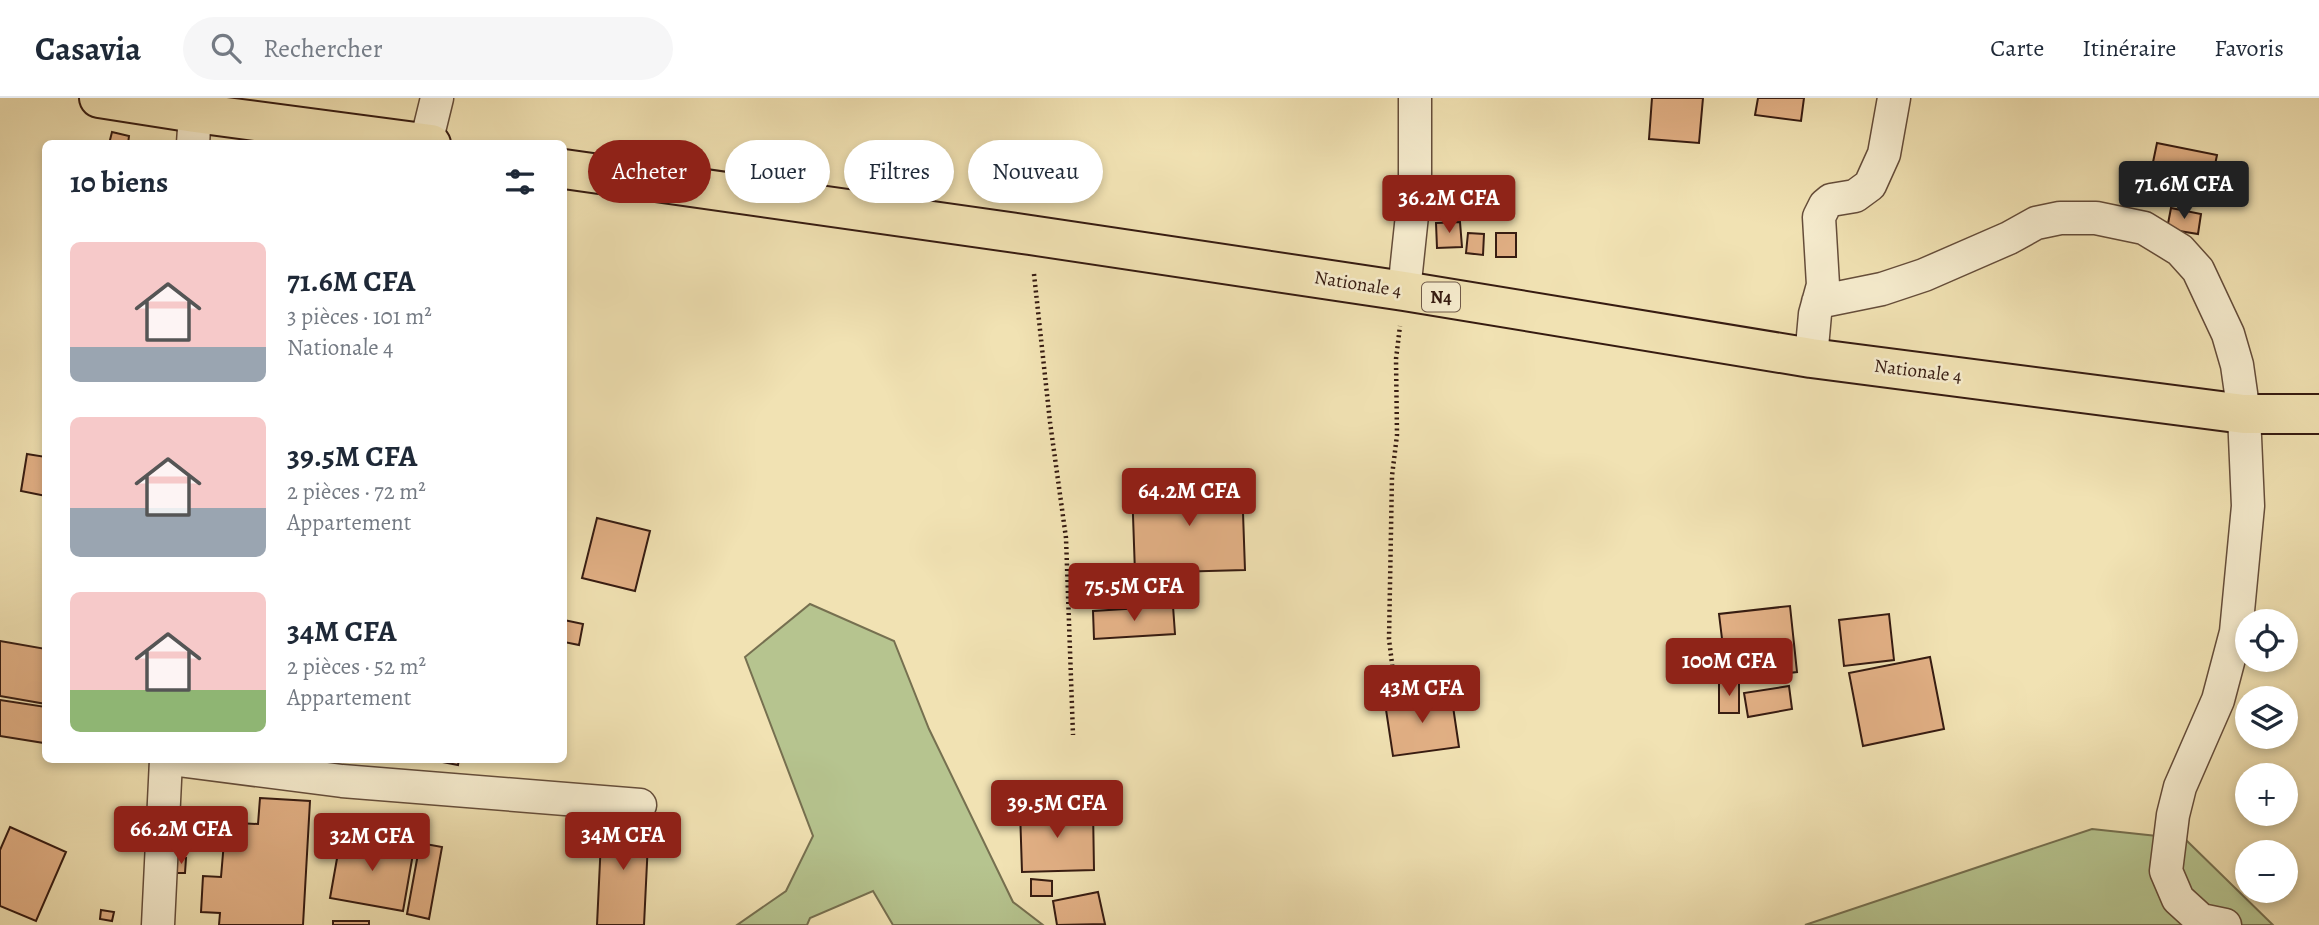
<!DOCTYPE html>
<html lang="fr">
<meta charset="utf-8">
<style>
:root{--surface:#fff;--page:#f6f6f7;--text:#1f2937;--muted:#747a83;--line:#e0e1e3;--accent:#8f2418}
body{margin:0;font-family:Alegreya,serif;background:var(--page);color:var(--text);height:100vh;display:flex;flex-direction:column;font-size:26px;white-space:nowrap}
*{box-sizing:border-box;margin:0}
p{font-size:23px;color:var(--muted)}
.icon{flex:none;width:38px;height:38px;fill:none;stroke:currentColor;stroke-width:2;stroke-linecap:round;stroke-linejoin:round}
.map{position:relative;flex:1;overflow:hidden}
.details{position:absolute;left:42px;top:42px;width:525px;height:623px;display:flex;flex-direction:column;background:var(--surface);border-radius:10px;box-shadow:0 4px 10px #0003}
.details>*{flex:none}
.banner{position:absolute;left:588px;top:42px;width:665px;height:63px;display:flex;gap:14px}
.tools{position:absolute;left:2235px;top:511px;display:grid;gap:14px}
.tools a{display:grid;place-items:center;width:63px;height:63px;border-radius:50%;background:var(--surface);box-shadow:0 4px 10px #0003;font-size:35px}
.price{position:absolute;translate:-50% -60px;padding:0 16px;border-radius:7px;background:var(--accent);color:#fff;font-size:23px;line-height:46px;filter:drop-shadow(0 2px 4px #0008)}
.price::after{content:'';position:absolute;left:50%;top:42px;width:21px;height:16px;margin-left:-10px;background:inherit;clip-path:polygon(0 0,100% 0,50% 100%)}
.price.on{background:#222;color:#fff}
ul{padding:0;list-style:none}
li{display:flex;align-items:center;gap:21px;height:175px;padding:0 28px}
li span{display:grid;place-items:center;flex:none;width:196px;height:140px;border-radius:10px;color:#555}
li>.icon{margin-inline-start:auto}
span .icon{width:84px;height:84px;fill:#fffc;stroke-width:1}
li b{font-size:30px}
h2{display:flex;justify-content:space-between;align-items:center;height:84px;padding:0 28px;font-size:30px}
.chip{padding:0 24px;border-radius:32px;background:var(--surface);box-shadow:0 4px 10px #0003;font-size:24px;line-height:63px}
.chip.on{background:var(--accent);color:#fff}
header{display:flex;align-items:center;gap:42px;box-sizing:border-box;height:98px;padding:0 35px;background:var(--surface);border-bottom:2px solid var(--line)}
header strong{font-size:33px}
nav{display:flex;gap:38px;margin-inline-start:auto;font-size:24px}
.search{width:490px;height:63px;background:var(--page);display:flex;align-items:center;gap:18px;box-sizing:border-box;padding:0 24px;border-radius:38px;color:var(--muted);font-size:26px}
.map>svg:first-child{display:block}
</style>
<header>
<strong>Casavia</strong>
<div class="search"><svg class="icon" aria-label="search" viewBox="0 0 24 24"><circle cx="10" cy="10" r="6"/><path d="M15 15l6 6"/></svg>Rechercher</div>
<nav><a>Carte</a><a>Itinéraire</a><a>Favoris</a></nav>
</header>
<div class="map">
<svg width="2319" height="827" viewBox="0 0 2319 827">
<rect width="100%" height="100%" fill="#f1e2b3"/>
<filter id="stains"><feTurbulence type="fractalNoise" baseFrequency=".00286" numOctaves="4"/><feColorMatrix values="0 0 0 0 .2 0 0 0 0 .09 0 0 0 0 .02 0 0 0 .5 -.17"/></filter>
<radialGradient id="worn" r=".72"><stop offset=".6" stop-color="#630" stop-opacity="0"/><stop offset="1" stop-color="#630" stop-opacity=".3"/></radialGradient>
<path fill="#b6c48f" stroke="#767050" stroke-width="2" d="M810,506L894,543L929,631L1013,804L1043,827H893L873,793L810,820L807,827H737L786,793L813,738L745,559Z
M2092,731L2185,741L2273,827H1805Z"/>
<path fill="#e2b085" stroke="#361b11" stroke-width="2" d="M1652,0H1703L1699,45L1649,41Z
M1758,0H1804L1801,23L1755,17Z
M112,34L129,38L128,46H109Z
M2157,45L2217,57L2207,106L2147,93Z
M2171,110L2201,116L2198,136L2167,131Z
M1460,124L1462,149L1437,150L1436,125Z
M1468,135L1484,136L1483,157L1466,155Z
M1496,135H1516V159H1496Z
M27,356L46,359V398L21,393Z
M1242,386L1245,472L1135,475L1132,389Z
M597,420L650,433L635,493L582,480Z
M1173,508L1175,536L1094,541L1093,513Z
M1790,508L1797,574L1727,582L1719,516Z
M1889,516L1894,562L1844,568L1839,522Z
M564,522L583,526L579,547L564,544Z
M0,543L46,551V606L0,598Z
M1930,559L1944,631L1863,648L1849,575Z
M1739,584V615H1719V585Z
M1789,588L1792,611L1748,619L1744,595Z
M1451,595L1459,649L1393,658L1385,605Z
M0,602L46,609L44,645L0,638Z
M432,662H459L458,667Z
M260,700L310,703L303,827H219L220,815L201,814L203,778L221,779L225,732H238V725L258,726Z
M1093,711L1094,772L1022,774L1020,712Z
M602,721L649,723L644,827H597Z
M10,729L66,754L36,823L0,808V752Z
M341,738L414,750L403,813L330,800Z
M420,745L442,749L429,821L407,816Z
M177,760H186L185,775H176Z
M1031,781L1052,783V798H1031Z
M1098,794L1105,826L1057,827L1053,803Z
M101,812L114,814L112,823L100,821Z
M333,823H369V827H333Z"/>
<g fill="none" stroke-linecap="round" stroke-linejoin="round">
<g stroke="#654d3a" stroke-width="35">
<path id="street" d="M426,45L437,0
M193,46L195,15
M1404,193L1415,89V0
M1818,204L1882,191L1924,177L2009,140L2036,125L2060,120H2096L2144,130L2180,152L2198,172L2228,236L2237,267L2244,316L2248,408L2236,534L2218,602L2180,689L2173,717L2166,773L2178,801L2201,822L2225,827
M1811,260L1815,216L1823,187L1819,119L1825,107L1831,102L1855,98L1870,87L1884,56L1894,0
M178,662L342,683L640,707
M158,827L166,662"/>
</g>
<g stroke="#361b11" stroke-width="42">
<path id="highway" d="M99,0L195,15L431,46
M564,71L1030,137L1404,193L1811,260L2244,316H2319"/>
</g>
<path stroke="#361b11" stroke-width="4.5" stroke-dasharray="2 3.5" stroke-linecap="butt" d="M1034,176L1050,324L1066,440L1073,637
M1393,574L1389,541L1392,378L1397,337L1396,261L1400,228"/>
<use href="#street" stroke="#f6ecce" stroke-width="32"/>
<use href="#highway" stroke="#f1e2b3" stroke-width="38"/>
</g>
<g text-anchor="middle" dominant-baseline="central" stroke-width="5" stroke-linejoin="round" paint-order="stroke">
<rect fill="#f6ecce" stroke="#705a4a" stroke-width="2" x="1422" y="184.5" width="38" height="29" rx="5"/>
<g font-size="18" font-weight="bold" fill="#361b11">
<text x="1441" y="199">N4</text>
</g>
<g font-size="19" fill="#361b11" stroke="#f6ecce">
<text transform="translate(1358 186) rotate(9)">Nationale 4</text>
<text transform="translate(1918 273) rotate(7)">Nationale 4</text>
</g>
</g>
<rect width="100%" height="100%" filter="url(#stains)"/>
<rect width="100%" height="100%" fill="url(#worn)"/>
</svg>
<div class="tools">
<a><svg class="icon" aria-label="locate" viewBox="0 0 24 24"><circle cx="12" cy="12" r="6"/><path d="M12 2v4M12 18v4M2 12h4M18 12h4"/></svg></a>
<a><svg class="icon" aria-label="layers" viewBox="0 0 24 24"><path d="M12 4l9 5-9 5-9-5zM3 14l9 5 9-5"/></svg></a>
<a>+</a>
<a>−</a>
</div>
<b class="price on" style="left:2184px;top:123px">71.6M CFA</b>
<b class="price" style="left:1449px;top:137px">36.2M CFA</b>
<b class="price" style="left:1189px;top:430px">64.2M CFA</b>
<b class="price" style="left:1134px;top:525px">75.5M CFA</b>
<b class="price" style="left:1729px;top:600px">100M CFA</b>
<b class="price" style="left:1422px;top:627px">43M CFA</b>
<b class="price" style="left:1057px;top:742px">39.5M CFA</b>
<b class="price" style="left:181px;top:768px">66.2M CFA</b>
<b class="price" style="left:623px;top:774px">34M CFA</b>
<b class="price" style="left:372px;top:775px">32M CFA</b>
<div class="banner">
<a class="chip on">Acheter</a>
<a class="chip">Louer</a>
<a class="chip">Filtres</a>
<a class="chip">Nouveau</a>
</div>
<section class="details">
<h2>10 biens<svg class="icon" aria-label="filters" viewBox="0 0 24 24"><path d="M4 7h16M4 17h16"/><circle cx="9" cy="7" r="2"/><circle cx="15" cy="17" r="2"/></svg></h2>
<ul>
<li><span style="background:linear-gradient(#f6c9c9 75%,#9aa5b1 0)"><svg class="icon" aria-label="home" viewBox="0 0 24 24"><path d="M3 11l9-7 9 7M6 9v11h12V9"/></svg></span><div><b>71.6M CFA</b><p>3 pièces · 101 m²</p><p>Nationale 4</p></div></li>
<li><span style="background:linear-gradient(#f6c9c9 65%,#9aa5b1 0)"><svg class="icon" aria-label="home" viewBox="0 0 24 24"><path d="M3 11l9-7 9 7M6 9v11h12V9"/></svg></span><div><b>39.5M CFA</b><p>2 pièces · 72 m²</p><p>Appartement</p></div></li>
<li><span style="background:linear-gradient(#f6c9c9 70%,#8fb573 0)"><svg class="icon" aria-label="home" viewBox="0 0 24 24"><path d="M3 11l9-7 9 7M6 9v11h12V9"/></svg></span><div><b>34M CFA</b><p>2 pièces · 52 m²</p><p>Appartement</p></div></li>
</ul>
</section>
</div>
